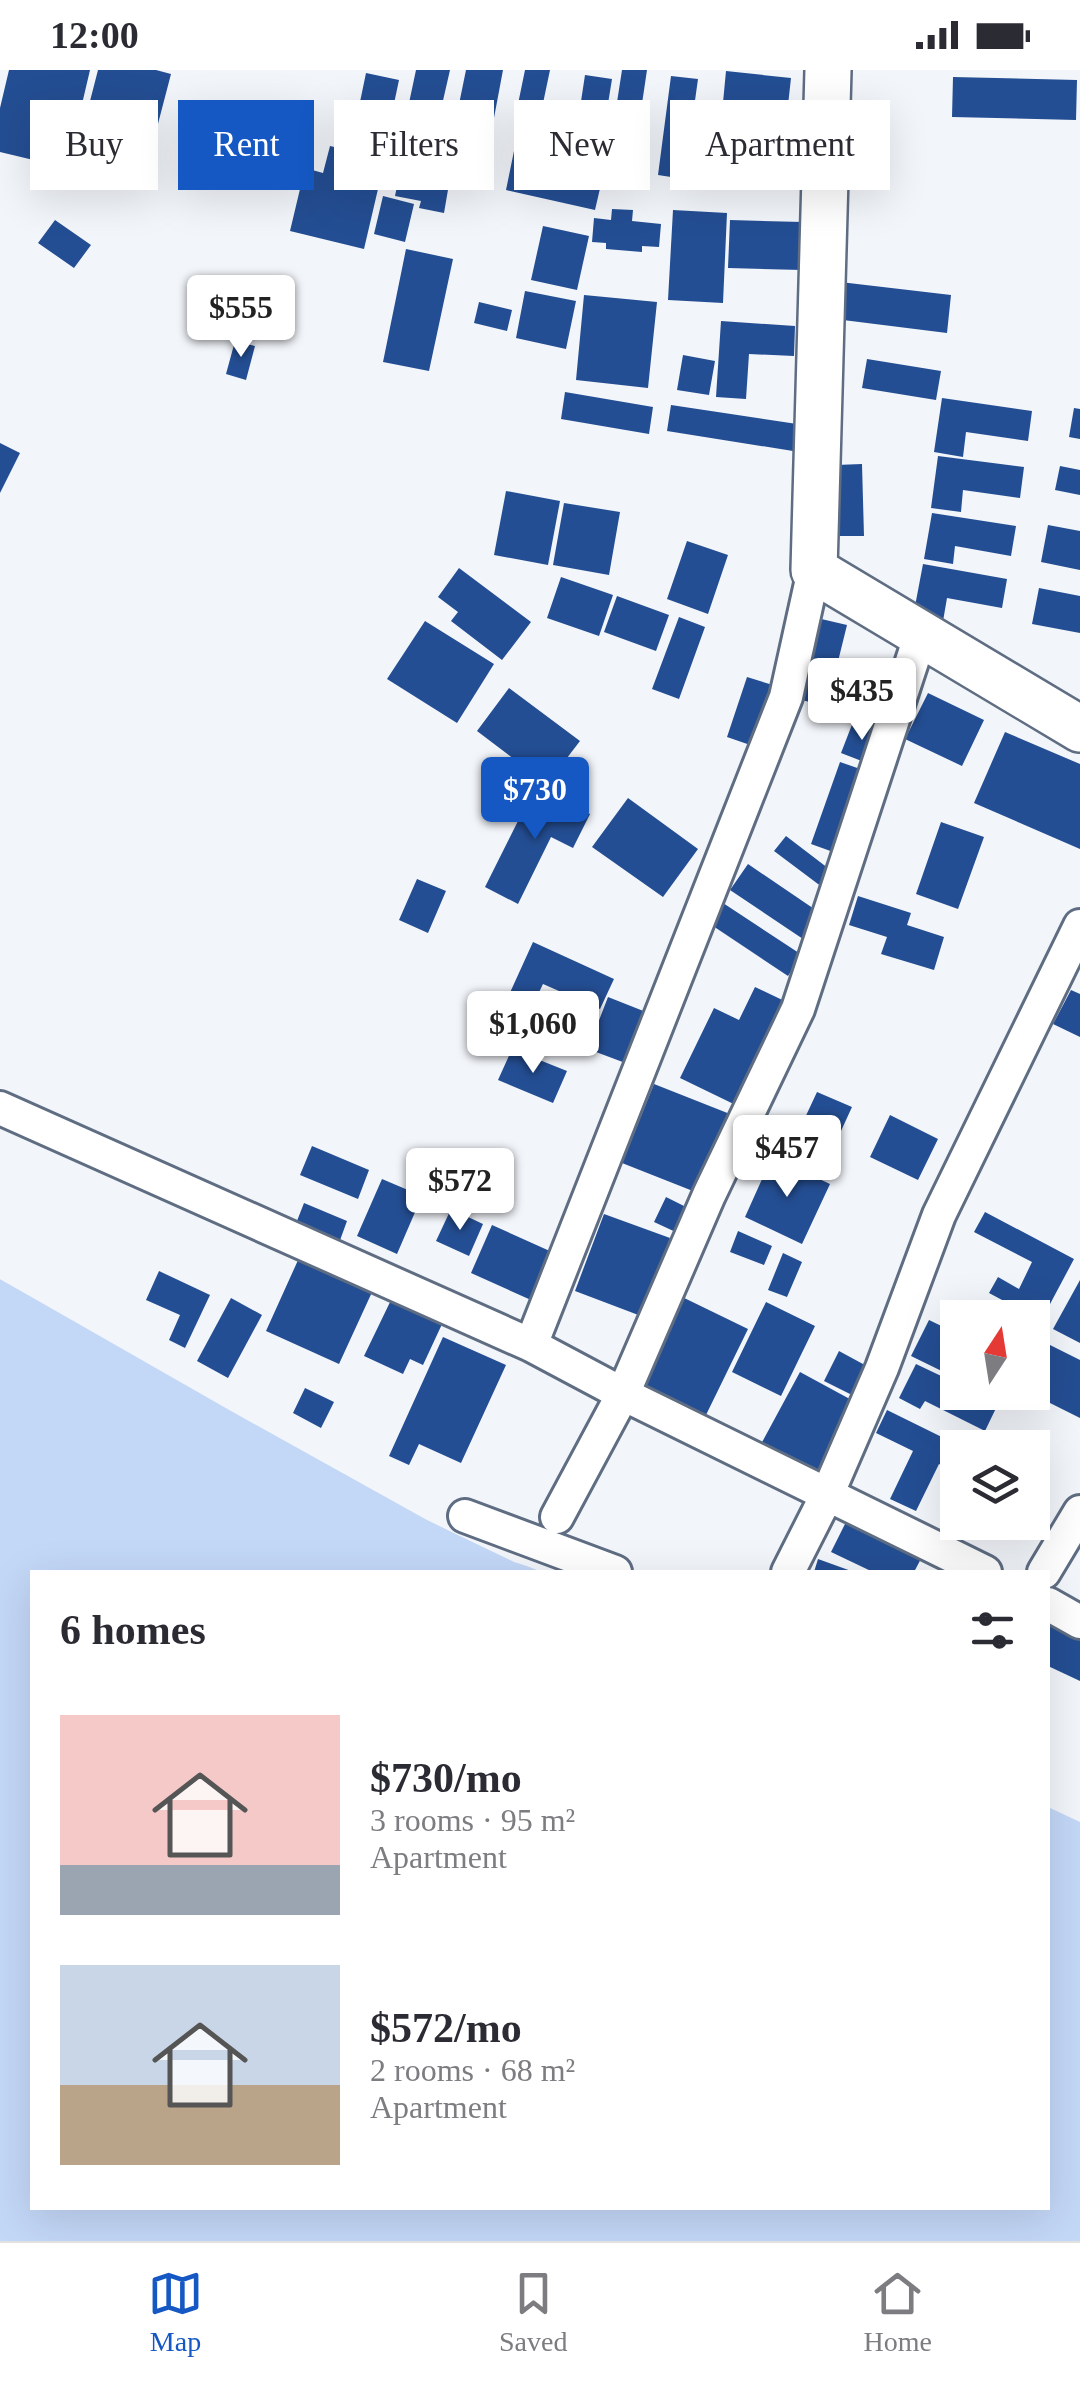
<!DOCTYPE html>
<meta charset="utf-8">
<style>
:root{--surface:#fff;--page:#f2f2f3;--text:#2b2b33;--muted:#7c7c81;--line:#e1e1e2;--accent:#1558c3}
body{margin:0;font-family:Georgia,serif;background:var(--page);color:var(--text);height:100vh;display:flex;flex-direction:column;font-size:38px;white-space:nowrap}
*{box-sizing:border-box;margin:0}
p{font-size:32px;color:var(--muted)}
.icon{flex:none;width:55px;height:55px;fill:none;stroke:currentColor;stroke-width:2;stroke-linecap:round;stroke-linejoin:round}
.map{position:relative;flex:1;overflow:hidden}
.details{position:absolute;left:30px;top:1500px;width:1020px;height:640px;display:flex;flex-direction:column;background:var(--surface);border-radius:0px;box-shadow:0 10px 40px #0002}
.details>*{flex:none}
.banner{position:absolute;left:30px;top:30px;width:1020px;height:90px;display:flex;gap:20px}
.needle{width:65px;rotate:12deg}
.fabs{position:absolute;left:940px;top:1230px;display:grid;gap:20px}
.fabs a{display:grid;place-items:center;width:110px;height:110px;border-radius:0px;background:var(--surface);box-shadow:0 10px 40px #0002;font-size:50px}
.price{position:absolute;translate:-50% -85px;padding:0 22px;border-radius:10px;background:#fff;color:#222;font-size:32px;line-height:65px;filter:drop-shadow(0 2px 5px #0008)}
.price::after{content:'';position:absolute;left:50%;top:60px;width:30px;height:22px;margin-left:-15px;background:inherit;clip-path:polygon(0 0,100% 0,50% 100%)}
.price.current{background:var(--accent);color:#fff}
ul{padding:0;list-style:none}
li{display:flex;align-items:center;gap:30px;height:250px;padding:0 30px}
li span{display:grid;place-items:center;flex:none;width:280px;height:200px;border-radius:0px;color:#555}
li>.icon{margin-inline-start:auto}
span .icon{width:120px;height:120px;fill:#fffc;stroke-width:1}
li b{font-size:42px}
h2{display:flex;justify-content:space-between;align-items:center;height:120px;padding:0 30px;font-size:42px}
.pill{padding:0 35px;border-radius:0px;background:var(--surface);box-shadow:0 10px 40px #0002;font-size:35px;line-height:90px}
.pill.current{background:var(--accent);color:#fff}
.status{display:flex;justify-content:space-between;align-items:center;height:70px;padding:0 50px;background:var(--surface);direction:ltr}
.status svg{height:28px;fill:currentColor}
.tabs{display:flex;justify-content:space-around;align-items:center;height:140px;border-top:2px solid var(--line);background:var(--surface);font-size:28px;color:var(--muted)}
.tabs a{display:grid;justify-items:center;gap:5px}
.tabs .current{color:var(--accent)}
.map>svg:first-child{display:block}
</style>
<div class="status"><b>12:00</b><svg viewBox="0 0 49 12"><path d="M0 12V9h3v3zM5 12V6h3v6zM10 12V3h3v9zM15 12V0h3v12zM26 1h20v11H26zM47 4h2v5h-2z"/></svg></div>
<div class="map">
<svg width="1080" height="2171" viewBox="0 0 1080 2171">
<rect width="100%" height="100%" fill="#f2f5fa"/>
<path fill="#c3d7f7" d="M0,1209C104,1267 207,1327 311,1385C387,1427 461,1471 542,1502H32V2138H1048V1737L1080,1752V2171H0Z"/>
<path fill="#f2f5fa" d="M0,1204L429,1445L516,1487L544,1498L547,1502L514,1492L427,1450L231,1341L0,1209Z"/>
<path fill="#244e93" d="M9,0H90L67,98L0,82V38Z
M98,0H156L171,4L142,115L73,97Z
M416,0H450L425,109L449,114L444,143L419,138L421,131L395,126L414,34L409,33Z
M466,0H503L487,85L439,76L445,41L457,44Z
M525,0H550L542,38L518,34Z
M622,0H647L632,101L607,97Z
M726,1L791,8L784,71L720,64Z
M366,3L399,10L388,62L355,56Z
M585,5L612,9L601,77L537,67L540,45L578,51Z
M671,6L698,9L684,109L658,105Z
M953,7L1077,10L1076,50L952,47Z
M330,76L385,89L364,179L290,161L305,98L323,103Z
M515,76L605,97L595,140L506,120Z
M383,126L414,134L405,172L374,164Z
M612,139L633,140L632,151L661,154L659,177L642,176V182L606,179V173L592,172L594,148L611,150Z
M673,140L727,143L723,233L668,230Z
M55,150L91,175L74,198L38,173Z
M730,150L803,152L802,200L728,198Z
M543,156L589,166L577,220L531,210Z
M406,179L453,189L429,301L383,292Z
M840,212L951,225L947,263L835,249Z
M525,221L576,231L566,279L516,268Z
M584,225L657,232L648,318L576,310Z
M479,232L512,240L507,261L474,253Z
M721,251L795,256L794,286L749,284L746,329L716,327Z
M235,271L255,276L246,310L226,304Z
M683,285L715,291L709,325L677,320Z
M867,289L941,301L936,330L862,318Z
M565,322L653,337L649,364L561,349Z
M942,328L1032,341L1028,371L966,362L963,387L934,382Z
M671,335L797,354L793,381L667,361Z
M1074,338L1080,339V369L1069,367Z
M0,373L20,383L0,423Z
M938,386L1024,397L1020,428L963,420L961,442L931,438Z
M862,394L864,466H838L836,395Z
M1060,396L1080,400V425L1055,420Z
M506,421L560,431L548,495L494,485Z
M564,433L620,442L609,505L553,495Z
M932,443L1016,456L1011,486L955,476L953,494L924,489Z
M1048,455L1080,461V500L1041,492Z
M687,471L728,485L708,544L667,529Z
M923,494L1007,509L1002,538L947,528L942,557L912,552Z
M459,498L531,552L502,590L451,551L458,542L438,527Z
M561,507L613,525L599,566L547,548Z
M1039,518L1080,526V563L1032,554Z
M617,526L669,545L656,581L604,562Z
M679,547L705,557L679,629L652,619Z
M817,548L847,555L827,636L797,629Z
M425,551L494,594L457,653L387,609Z
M747,607L776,616L756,677L727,667Z
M509,618L580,671L547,714L477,661Z
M928,623L984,650L962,696L905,669Z
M853,652L883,663L872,695L841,683Z
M1005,662L1080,694V779L974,733Z
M840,692L866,701L836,783L811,774Z
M535,717L590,744L573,778L551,767L518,834L485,817Z
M628,728L698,779L663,827L592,777Z
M941,752L984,767L958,839L916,824Z
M786,766L837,805L826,820L774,781Z
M748,794L823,845L806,871L730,820Z
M417,809L446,821L428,863L399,850Z
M858,826L911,843L907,855L944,867L934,900L881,884L887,867L849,855Z
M723,833L802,885L788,906L710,854Z
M533,872L614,909L600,939L543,914L521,960L498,949Z
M755,917L797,937L746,1040L680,1008L714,938L739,950Z
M1071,920L1080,924V967L1053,954Z
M608,927L656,946L636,997L588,979Z
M512,979L567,1001L553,1033L498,1010Z
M654,1014L735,1046L703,1125L622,1093Z
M817,1022L852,1037L824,1098L789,1082Z
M890,1045L938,1069L918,1110L870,1087Z
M757,1049L777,1056L766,1086L746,1079Z
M312,1076L369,1100L358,1129L300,1105Z
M772,1087L830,1114L802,1174L745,1147Z
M382,1109L422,1126L397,1184L357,1166Z
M666,1127L692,1140L680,1164L654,1152Z
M304,1133L347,1151L339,1173L295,1156Z
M451,1139L483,1154L469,1186L436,1171Z
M985,1142L1074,1189L1041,1251L989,1223L998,1207L1019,1219L1032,1192L974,1162Z
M604,1144L670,1168L641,1246L575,1221Z
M492,1155L552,1182L531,1230L471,1203Z
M738,1161L772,1176L764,1195L730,1182Z
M783,1183L802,1192L787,1227L768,1220Z
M299,1188L373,1220L339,1294L266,1261Z
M159,1201L210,1225L185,1278L169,1270L180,1245L146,1230Z
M1080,1210V1273L1053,1259Z
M676,1224L748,1259L705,1347L633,1312Z
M231,1228L262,1245L228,1308L197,1291Z
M392,1228L443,1252L423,1295L410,1289L403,1304L364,1286Z
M766,1232L815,1256L781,1326L732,1302Z
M929,1250L958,1264V1281L955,1286L958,1288V1309L911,1286Z
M1032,1266L1080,1290V1348L1032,1324Z
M443,1267L506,1295L461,1393L419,1374L409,1395L389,1386Z
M839,1281L874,1300L858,1328L824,1311Z
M916,1294L958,1314V1322H975L998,1334L985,1361L925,1331L920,1339L899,1328Z
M800,1302L859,1334L819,1406L761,1374Z
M305,1318L334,1332L321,1358L293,1343Z
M887,1340L958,1375V1404L939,1394L916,1441L890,1429L913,1381L876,1363Z
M848,1448L923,1485L914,1502H873L831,1482Z
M818,1489L854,1502H814Z
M1048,1551L1080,1566V1611L1048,1596Z"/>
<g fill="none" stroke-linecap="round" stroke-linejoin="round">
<g stroke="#5f6d83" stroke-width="38">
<path id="street" d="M0,1038L531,1275L623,1324L985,1502
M531,1275L786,627L814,500
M465,1446L615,1502
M557,1447L623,1324L709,1125L798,939L921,564
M788,1502L827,1425L882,1298L939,1145L1080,856
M1044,1502L1080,1442
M1048,1534L1080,1552"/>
</g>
<g stroke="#5f6d83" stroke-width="50">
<path id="secondary" d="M828,0L814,500L1080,659"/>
</g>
<use href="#street" stroke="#fff" stroke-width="32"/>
<use href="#secondary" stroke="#fff" stroke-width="45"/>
</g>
</svg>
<div class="fabs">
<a><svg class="needle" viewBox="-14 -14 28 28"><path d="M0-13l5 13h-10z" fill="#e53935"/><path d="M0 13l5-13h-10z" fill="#7c7c81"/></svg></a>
<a><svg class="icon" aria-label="layers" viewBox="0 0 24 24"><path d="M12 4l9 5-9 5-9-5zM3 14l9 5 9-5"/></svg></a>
</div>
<b class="price" style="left:241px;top:290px">$555</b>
<b class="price" style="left:862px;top:673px">$435</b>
<b class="price current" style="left:535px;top:772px">$730</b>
<b class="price" style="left:533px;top:1006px">$1,060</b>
<b class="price" style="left:787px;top:1130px">$457</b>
<b class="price" style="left:460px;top:1163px">$572</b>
<div class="banner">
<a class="pill">Buy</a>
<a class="pill current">Rent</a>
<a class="pill">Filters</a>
<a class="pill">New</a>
<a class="pill">Apartment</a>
</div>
<section class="details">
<h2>6 homes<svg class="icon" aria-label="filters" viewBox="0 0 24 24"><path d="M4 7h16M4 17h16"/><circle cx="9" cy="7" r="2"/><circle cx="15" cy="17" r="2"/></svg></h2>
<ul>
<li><span style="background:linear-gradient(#f6c9c9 75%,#9aa5b1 0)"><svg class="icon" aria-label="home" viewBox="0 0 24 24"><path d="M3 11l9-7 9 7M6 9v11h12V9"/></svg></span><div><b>$730/mo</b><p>3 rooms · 95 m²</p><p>Apartment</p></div></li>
<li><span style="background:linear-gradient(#c9d6e8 60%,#b9a48a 0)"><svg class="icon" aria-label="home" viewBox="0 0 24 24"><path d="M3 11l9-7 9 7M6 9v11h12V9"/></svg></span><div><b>$572/mo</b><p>2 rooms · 68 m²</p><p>Apartment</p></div></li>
</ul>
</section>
</div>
<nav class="tabs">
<a class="current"><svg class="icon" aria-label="map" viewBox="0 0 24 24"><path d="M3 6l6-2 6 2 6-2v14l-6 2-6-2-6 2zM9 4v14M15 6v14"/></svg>Map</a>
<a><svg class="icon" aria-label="saved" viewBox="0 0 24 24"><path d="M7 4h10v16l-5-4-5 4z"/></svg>Saved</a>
<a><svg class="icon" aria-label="home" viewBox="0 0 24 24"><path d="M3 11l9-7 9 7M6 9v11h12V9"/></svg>Home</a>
</nav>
